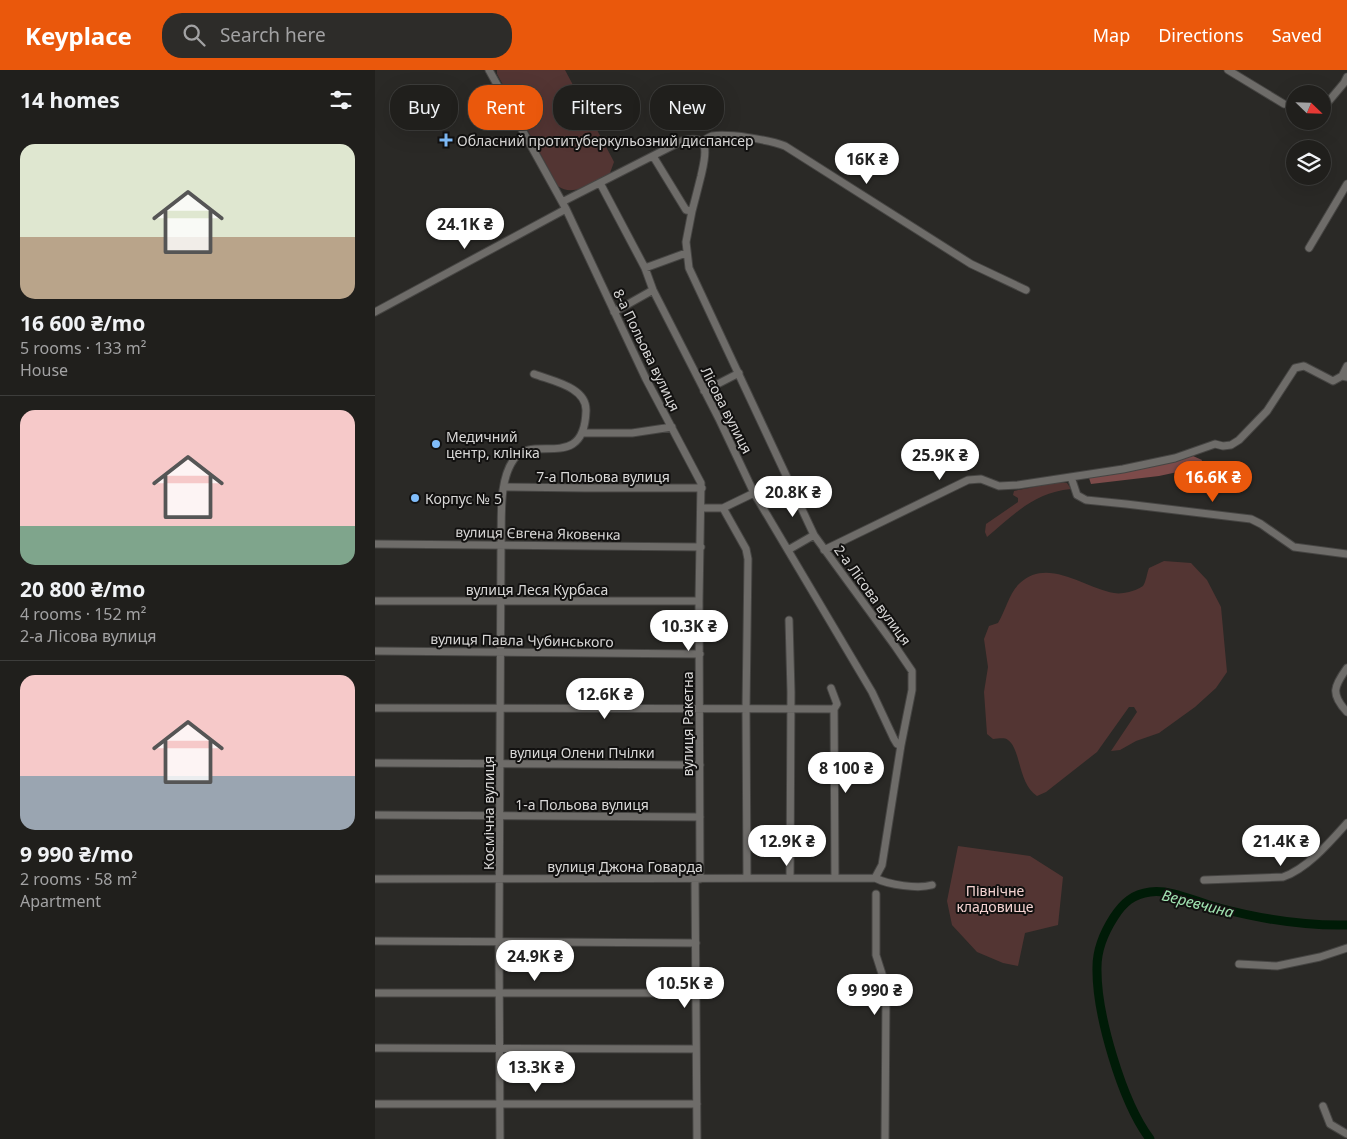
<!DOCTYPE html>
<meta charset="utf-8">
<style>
:root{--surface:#201f1c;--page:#2d2c29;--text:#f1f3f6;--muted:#a2a2a3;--line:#3d3d3b;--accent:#ea580c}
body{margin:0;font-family:"Noto Sans",sans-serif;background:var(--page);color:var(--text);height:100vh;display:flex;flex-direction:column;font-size:19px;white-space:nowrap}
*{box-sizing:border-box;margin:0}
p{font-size:16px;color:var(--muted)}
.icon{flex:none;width:28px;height:28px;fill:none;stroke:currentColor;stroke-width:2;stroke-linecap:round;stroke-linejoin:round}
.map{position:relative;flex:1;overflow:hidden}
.panel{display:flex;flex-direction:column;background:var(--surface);width:375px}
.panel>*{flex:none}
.banner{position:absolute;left:15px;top:15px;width:475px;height:45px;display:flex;gap:10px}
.needle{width:32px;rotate:113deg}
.buttons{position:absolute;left:911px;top:15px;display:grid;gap:10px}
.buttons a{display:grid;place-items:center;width:45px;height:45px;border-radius:50%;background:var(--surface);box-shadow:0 5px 20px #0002,0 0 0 1px var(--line);font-size:25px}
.price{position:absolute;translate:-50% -42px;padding:0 11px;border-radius:18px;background:#fff;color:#222;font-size:16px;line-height:32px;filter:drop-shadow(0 1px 2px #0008)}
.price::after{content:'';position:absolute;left:50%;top:30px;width:15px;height:11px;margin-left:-8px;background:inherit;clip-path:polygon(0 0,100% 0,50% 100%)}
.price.current{background:var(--accent);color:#fff}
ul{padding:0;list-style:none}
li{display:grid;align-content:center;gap:10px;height:265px;padding:0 20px}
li+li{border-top:1px solid var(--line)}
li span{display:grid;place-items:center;height:155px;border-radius:15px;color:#555}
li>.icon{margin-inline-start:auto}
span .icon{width:90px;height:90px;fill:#fffc;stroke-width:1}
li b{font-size:21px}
h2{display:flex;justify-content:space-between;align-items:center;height:60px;padding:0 20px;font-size:21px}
.tag{padding:0 18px;border-radius:20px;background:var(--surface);box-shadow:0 5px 20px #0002,0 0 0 1px var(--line);font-size:18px;line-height:45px}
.tag.current{background:var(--accent);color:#fff}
header{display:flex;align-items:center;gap:30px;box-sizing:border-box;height:70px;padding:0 25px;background:var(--accent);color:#fff}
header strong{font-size:24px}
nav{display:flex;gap:28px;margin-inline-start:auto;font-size:18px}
.search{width:350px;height:45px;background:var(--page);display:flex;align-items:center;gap:12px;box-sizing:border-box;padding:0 18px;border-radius:20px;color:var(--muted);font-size:19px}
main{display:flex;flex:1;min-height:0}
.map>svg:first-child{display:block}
</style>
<header>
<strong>Keyplace</strong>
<div class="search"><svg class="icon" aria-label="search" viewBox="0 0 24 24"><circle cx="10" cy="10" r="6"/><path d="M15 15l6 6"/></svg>Search here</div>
<nav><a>Map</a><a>Directions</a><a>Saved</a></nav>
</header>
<main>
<section class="panel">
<h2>14 homes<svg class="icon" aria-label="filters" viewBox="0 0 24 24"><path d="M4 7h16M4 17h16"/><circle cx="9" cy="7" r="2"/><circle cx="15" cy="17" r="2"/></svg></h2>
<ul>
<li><span style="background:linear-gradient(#dfe7d0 60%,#b9a48a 0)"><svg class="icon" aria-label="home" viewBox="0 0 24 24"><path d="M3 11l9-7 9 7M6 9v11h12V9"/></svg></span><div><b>16 600 ₴/mo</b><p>5 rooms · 133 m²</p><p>House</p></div></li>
<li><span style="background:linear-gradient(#f6c9c9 75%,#7fa58c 0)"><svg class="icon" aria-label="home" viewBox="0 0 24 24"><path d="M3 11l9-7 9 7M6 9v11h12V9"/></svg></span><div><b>20 800 ₴/mo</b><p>4 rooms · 152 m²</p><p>2-а Лісова вулиця</p></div></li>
<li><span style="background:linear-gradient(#f6c9c9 65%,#9aa5b1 0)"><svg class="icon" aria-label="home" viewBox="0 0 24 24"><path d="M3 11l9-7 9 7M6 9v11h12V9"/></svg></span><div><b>9 990 ₴/mo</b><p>2 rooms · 58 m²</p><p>Apartment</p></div></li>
</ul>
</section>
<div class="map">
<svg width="972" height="1069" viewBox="0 0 972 1069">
<rect width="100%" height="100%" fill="#2a2926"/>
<path fill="#533533" d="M122,0H190L237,88L239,92L235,103C220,111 199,128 183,116L122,4Z
M684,412L692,413L696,419C658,423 640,444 612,467L610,462L611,454L643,432V428L638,425L639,421Z
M789,491L816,493L832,510L846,537L852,602L841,618L820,637L784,663L761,671L745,680L736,681L762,642L759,637H754L722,682L671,722L662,726C643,714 646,679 633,670C629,667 623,669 618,669L612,664L609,622L613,597L609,569L614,556L623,553C631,540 634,523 645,513C673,487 709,518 739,523C744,524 749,523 754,522C758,521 764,519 768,516C771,512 772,503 774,498Z
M583,776L655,786L688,807L683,855L650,863L643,896L628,893L602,882L577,855L572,831Z"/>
<path fill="#7d4b4a" d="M818,386L827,390L826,394L821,398L784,406L716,414L714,408Z"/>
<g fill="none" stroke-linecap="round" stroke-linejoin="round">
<path stroke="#001b07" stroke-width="9" d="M775,1069C747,1032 721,943 722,897C722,880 730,861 739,847C748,833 758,824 775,822C797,819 823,833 844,838C886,849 929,856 972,855"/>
<g stroke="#464543" stroke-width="9">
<path id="minor" d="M114,0L191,139L271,309L326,413L324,531L325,809
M853,0L909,34
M948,38L969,13L972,7
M327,72C330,70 333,67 337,66C353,63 395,70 410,76L596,194L651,220
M278,86L311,140L317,141L311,172L314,198L439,465L520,576L537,601V620L526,675L507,795L500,808
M225,113L270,198L278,220L345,351L379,423L497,622L519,669L522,674L526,675
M187,132L307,71C338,62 330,88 326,106C323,118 320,130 317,141
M934,178L972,114
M270,198L311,183
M0,242L191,139
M239,242L278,220
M967,306L972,296
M329,321L364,303
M208,363H257L297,357
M696,407L702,425L711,430L751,434L876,449L886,454L919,477L972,484
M129,417L210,418H327
M327,438H348L379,423
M348,438L371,479L373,489L371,639L372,807
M0,474L326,477
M413,480L439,465
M449,480L593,410L606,409L624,416L643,415L748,399L800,388L840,374L848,376L856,375L864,370L892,341L920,298L929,296L958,311L967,306L972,307
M0,531H324
M414,550L416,622L415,808
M0,581L325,584
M972,598C959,616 955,624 972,642
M456,618L462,634L459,639L460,808
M0,638L459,639
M0,693L325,695
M0,745L325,747
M0,809L500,808C514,815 543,819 557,815
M320,809L322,1069
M829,810L908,807C932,799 955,772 972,753
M501,824V885L508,907L511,926L510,1069
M0,871L321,873
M864,894L902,896L945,887L972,878
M0,923H321
M0,978L321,979
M0,1034H322
M948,1036L955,1054L972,1064
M125,1069L124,873L126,475C127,449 123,411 139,389C157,363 209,403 211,341C212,317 177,311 159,304"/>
</g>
<use href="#minor" stroke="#6e6c69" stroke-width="7"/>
</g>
<g fill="#80bdfa" stroke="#121110" stroke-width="2">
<path d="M68.5 62.5h5v5h5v5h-5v5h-5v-5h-5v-5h5z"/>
<circle cx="61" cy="374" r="5"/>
<circle cx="40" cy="428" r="5"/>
</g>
<g text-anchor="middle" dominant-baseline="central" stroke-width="4" stroke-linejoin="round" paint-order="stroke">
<g font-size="14" fill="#d9d8d7" stroke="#121110" text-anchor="start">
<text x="82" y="70">Обласний протитуберкульозний диспансер</text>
<text x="71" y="366">Медичний<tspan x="71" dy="16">центр, клініка</tspan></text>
<text x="50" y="428">Корпус № 5</text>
</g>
<g font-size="14" fill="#d9d8d7" stroke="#121110">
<text transform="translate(272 280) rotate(64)">8-а Польова вулиця</text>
<text transform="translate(352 340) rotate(63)">Лісова вулиця</text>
<text x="228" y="406">7-а Польова вулиця</text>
<text transform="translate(163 463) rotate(1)">вулиця Євгена Яковенка</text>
<text x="162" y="519">вулиця Леся Курбаса</text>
<text transform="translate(498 525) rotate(54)">2-а Лісова вулиця</text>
<text transform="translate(147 570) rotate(1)">вулиця Павла Чубинського</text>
<text transform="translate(312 654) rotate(-90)">вулиця Ракетна</text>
<text x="207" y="682">вулиця Олени Пчілки</text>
<text x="207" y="734">1-а Польова вулиця</text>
<text transform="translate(113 743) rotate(-90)">Космічна вулиця</text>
<text x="250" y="796">вулиця Джона Говарда</text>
</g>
<g font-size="14" fill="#f5d3d1" stroke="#121110">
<text x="620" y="820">Північне<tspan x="620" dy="16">кладовище</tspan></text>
</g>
<g font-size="15" font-style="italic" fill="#a0e4b1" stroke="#121110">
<text transform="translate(823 833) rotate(14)">Веревчина</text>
</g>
</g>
</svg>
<div class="buttons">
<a><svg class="needle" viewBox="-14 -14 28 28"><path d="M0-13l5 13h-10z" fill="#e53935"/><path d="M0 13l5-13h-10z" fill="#a2a2a3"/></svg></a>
<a><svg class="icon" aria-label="layers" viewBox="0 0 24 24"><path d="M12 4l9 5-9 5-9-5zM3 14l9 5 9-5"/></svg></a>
</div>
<b class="price" style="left:492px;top:115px">16K ₴</b>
<b class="price" style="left:90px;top:180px">24.1K ₴</b>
<b class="price" style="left:565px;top:411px">25.9K ₴</b>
<b class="price current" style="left:838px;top:433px">16.6K ₴</b>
<b class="price" style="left:418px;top:448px">20.8K ₴</b>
<b class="price" style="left:314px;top:582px">10.3K ₴</b>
<b class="price" style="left:230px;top:650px">12.6K ₴</b>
<b class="price" style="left:471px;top:724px">8 100 ₴</b>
<b class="price" style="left:412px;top:797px">12.9K ₴</b>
<b class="price" style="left:906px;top:797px">21.4K ₴</b>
<b class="price" style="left:160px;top:912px">24.9K ₴</b>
<b class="price" style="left:310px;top:939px">10.5K ₴</b>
<b class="price" style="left:500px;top:946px">9 990 ₴</b>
<b class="price" style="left:161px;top:1023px">13.3K ₴</b>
<div class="banner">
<a class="tag">Buy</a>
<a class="tag current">Rent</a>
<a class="tag">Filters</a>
<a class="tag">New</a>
</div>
</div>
</main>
